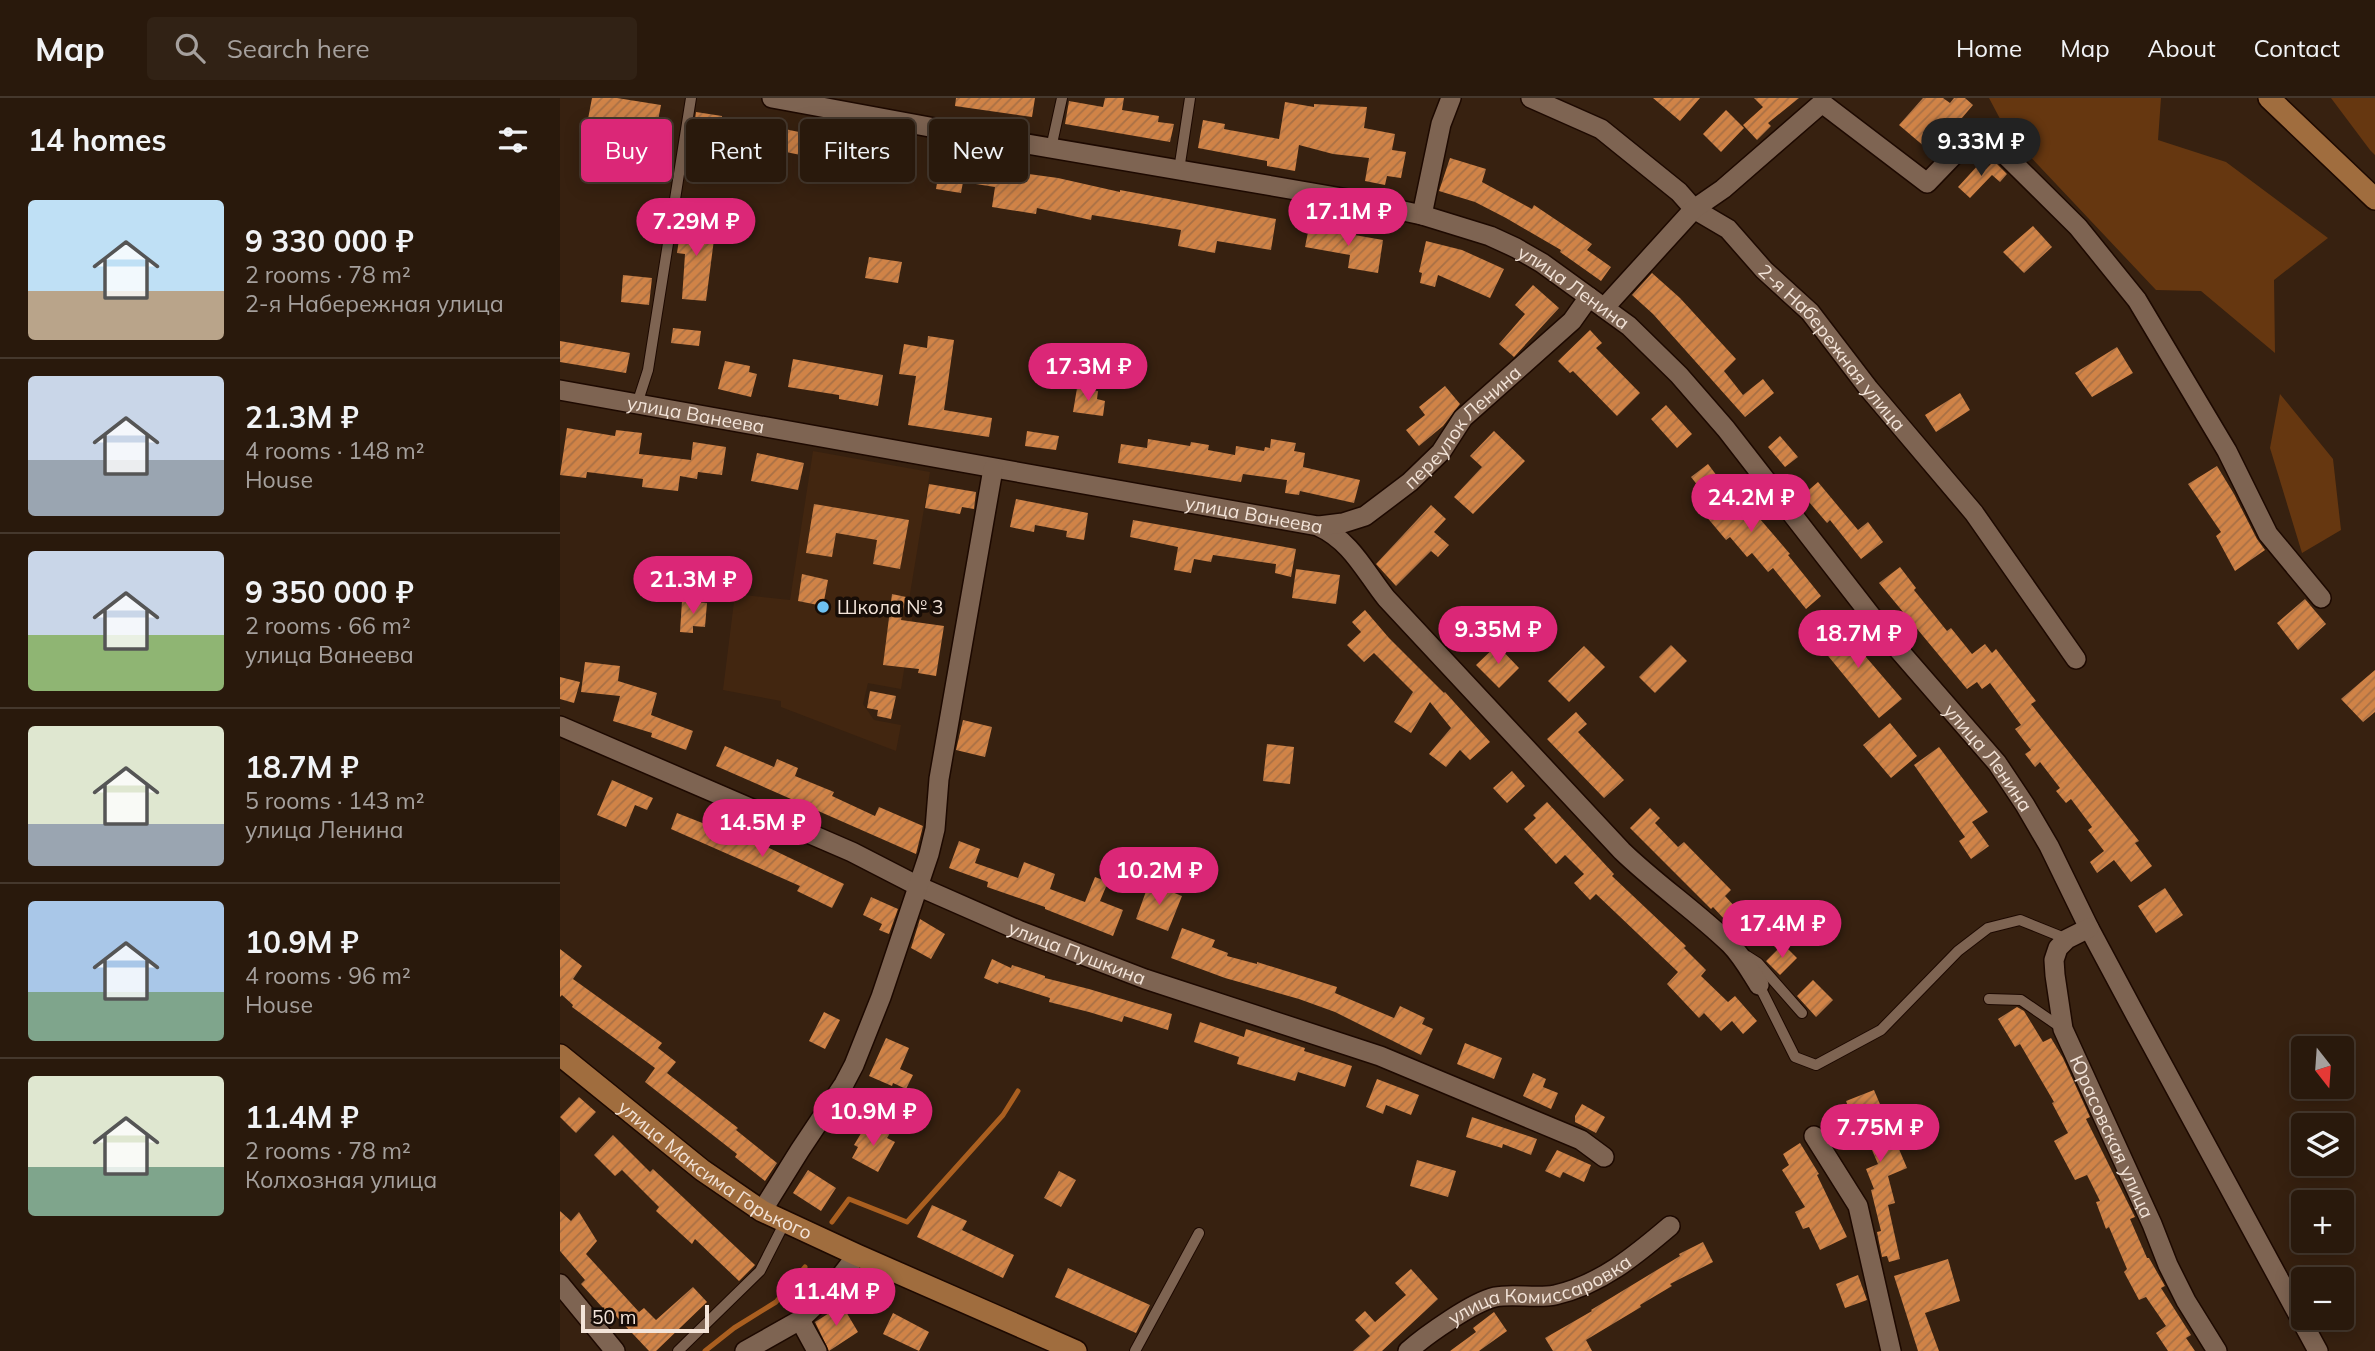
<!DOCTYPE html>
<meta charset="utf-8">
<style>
:root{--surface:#29190c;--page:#312215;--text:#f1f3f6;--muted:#a5a09d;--line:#45382d;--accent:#db2777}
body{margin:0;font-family:Mulish,sans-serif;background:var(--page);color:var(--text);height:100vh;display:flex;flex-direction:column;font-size:26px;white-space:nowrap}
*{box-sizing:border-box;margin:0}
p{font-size:23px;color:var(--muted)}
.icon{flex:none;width:38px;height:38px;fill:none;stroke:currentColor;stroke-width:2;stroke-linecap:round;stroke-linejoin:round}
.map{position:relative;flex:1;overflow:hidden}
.drawer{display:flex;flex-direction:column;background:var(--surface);width:560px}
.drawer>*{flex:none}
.banner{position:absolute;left:21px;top:21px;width:665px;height:63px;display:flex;gap:14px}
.needle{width:46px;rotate:163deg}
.buttons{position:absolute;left:1731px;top:938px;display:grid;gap:14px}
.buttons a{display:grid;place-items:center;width:63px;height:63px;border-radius:7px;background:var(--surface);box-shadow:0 4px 18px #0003,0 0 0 2px var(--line);font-size:35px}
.scale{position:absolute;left:21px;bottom:18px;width:128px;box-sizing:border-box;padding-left:7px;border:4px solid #f3e4d9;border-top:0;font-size:19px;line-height:24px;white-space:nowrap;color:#f3e4d9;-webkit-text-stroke:5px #170d07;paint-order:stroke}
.price{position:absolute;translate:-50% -60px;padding:0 16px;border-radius:24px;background:var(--accent);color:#fff;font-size:23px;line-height:46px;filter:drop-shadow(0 2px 4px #0008)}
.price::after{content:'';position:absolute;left:50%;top:42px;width:21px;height:16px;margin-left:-10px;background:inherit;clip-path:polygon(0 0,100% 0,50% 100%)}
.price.on{background:#222;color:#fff}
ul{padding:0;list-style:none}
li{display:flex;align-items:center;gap:21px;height:175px;padding:0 28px}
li+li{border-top:2px solid var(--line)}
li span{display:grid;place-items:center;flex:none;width:196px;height:140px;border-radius:7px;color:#555}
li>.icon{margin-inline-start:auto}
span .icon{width:84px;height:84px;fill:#fffc;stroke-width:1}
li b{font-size:30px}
h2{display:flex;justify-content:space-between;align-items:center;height:84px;padding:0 28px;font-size:30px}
.chip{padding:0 24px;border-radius:7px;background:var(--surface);box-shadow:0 4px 18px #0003,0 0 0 2px var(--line);font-size:24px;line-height:63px}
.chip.on{background:var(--accent);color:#fff}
header{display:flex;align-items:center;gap:42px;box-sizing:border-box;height:98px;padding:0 35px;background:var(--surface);border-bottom:2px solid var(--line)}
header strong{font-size:33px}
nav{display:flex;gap:38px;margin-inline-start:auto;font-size:24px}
.search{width:490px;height:63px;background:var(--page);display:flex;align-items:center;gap:18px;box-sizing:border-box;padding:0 24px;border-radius:7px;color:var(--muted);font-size:26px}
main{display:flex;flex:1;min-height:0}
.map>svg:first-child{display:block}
</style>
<header>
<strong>Map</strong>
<div class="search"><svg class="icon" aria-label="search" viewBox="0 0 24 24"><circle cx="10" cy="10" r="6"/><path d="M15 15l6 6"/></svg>Search here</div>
<nav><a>Home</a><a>Map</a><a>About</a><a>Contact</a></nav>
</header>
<main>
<section class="drawer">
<h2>14 homes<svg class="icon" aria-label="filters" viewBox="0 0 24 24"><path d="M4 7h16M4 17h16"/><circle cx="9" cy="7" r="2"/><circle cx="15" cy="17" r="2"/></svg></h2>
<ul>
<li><span style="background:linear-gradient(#bfe0f5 65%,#b9a48a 0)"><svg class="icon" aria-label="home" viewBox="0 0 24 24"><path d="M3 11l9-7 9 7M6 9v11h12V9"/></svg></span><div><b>9 330 000 ₽</b><p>2 rooms · 78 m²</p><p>2-я Набережная улица</p></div></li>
<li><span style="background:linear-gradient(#c9d6e8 60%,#9aa5b1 0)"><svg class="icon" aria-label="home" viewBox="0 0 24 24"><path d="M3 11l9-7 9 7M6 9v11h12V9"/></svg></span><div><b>21.3M ₽</b><p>4 rooms · 148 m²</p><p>House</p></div></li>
<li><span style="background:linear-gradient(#c9d6e8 60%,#8fb573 0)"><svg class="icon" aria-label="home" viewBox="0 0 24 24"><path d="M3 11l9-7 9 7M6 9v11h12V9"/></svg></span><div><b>9 350 000 ₽</b><p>2 rooms · 66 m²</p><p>улица Ванеева</p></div></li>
<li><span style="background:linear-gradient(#dfe7d0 70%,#9aa5b1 0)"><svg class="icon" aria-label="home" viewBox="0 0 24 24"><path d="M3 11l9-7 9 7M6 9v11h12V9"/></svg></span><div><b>18.7M ₽</b><p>5 rooms · 143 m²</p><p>улица Ленина</p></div></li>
<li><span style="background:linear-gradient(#a9c7e8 65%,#7fa58c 0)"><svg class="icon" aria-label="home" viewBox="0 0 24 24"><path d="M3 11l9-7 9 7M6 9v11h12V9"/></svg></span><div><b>10.9M ₽</b><p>4 rooms · 96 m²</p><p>House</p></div></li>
<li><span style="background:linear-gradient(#dfe7d0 65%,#7fa58c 0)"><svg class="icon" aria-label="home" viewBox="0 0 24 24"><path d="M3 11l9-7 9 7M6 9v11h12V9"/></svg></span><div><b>11.4M ₽</b><p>2 rooms · 78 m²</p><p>Колхозная улица</p></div></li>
</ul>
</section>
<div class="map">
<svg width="1815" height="1253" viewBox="0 0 1815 1253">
<defs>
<pattern id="building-hatch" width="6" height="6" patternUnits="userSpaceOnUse" patternTransform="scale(1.75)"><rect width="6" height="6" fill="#d08347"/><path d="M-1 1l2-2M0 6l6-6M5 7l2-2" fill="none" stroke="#a87045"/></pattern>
</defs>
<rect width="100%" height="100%" fill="#372110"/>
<path fill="#422610" d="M253,353L370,374L350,496L353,516L341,591L308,585L303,606L314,622L341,627L336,653L221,609V603L163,592L175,496L230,502Z"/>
<path fill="#663710" d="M1429,0H1601L1598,42L1666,64L1768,140L1714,182L1715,255L1641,193L1596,192L1447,34Z
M1771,0H1815V57L1810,52Z
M1720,296L1773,361L1781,432L1742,455L1710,350Z"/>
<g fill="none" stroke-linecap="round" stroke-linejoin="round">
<path stroke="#aa5f20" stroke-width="5" d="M272,1124L289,1101L347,1124L443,1017L458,993
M145,1253L174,1230L216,1204L245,1169"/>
</g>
<path fill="url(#building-hatch)" d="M32,0H57L101,7L95,38L57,30V32L41,30L42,23L28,21Z
M396,0H475L472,19L395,8Z
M545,0H564L562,12L599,18L598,24L614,26L610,44L505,26L509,3L543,9Z
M1093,0H1140L1120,23Z
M1194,0H1239L1208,25L1211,28L1197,42L1183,27L1203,9Z
M1363,0H1383L1390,5L1394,0H1405L1413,7L1372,55L1339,27Z
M725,4L754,9V6L807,9L804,30L835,36L832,52L846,54L841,80L827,78L825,87L805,83L809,60L773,56L739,47L735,73L707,68V63L638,50L643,22L665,26L664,31L719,41Z
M1166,12L1184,30L1161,54L1143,36Z
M136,14L162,18L159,40L133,36Z
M206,27L314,50L315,48L345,54L339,83L300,75L298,86L285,84L287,72L269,68L270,63L221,53L219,59L199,54Z
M890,60L926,71L922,84L972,111L974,107L1032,146L1027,152L1051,169L1041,183L1000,154L1001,152L946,120L915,104L879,93Z
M390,62L426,70L498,80L560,94V92L716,121L711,152L657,143L655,155L618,148L621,132L532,117L531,122L477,110L476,116L432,109L435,89L403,84L401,95L376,91L379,73L387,75Z
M1434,63L1447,76L1440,84L1432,77L1410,100L1398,89L1420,65L1426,71Z
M122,121L156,126L146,203L122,201L125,156L117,155Z
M1473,128L1492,149L1464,175L1443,154Z
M749,129L823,142L818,175L788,170L790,157L745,149Z
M866,143L902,152L944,171L930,200L878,177L875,189L860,185L862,175L859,174Z
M309,159L342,164L338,185L305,180Z
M1092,175L1120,200L1176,261L1164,273L1183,297L1203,281L1214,295L1185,319L1093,216L1072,197Z
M63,177L92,180L89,207L61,204Z
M973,187L999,210L954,259L939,246L965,216L955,207Z
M113,230L141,233L139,248L111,245Z
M1030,232L1042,245L1036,250L1080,295L1057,318L1013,273L1010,275L998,263Z
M368,238L394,242L384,312L432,320L429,339L348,327L356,278L339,276L344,246L367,250Z
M0,243L70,255L66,275L0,264Z
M1557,249L1573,275L1532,299L1515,275Z
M233,261L323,277L318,308L279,301V297L228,289Z
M165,263L190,268L189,274L197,276L191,299L158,291Z
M885,288L900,306L883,328L859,348L846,332L865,317L859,309Z
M517,290L538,293L537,301L545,303L543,318L513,314Z
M1400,295L1410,312L1376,334L1365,317Z
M1106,307L1132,336L1117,350L1091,321Z
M7,330L55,338L56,332L82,335L79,356L131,362L133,344L166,349L162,377L138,374L137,381L120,378L118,393L82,389L83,381L27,374L26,380L0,377Z
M467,333L499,338L496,352L465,348Z
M934,333L965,363L913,416L894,399L922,369L910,358Z
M1220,338L1238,359L1225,369L1208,349Z
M588,341L630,348L631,344L649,347L648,352L675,357L676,348L704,353L705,349L710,350L711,341L736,345L734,353L745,355L743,369L800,382L794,405L740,393L739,397L725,395L727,382L683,376L681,384L558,365L561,346L587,350Z
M197,355L244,365L238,392L191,383Z
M1148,366L1166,390L1169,387L1198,422L1200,421L1230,456L1228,457L1261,498L1246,511L1213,470L1208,474L1192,455L1187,459L1170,439L1166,442L1140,411L1150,403L1131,379Z
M1657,368L1674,396L1697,441L1705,452L1675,473L1656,438L1661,434L1628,386Z
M1258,384L1298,432L1308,424L1323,444L1301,461L1270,422L1267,425L1243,397Z
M369,386L416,394L414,411L402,409L400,416L365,410Z
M456,401L528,415L524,442L506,439L507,433L475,427L474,434L450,429Z
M254,406L349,422L340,471L313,466L317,442L276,435L272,459L246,455Z
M871,407L886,421L874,434L889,447L878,459L871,453L836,488L816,466Z
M573,422L736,451L731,479L715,475L716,466L653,457L651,464L634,461L631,475L614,472L618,449L570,439Z
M1340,469L1356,490L1354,492L1387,533L1391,530L1412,556L1425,546L1432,555L1436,551L1476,603L1471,606L1579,743L1575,745L1592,768L1571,784L1554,762L1537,775L1530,764L1544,753L1528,732L1532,729L1511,701L1506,705L1496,693L1500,690L1480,664L1475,669L1465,656L1471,652L1455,631L1461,627L1430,585L1422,591L1417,584L1407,591L1319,485Z
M736,471L780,477L776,506L732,500Z
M242,476L268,482L263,508L238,503Z
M332,496L346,499L341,522L384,528L376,578L358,575L359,571L323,567Z
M1745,501L1766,526L1738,552L1717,525Z
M122,503L147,505L145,529L133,528V535L120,534Z
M805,512L829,540L884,595L885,594L930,644L910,662L900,652L886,669L869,656L891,630L870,604L851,635L834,624L853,594L814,555L804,564L787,547L801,534L792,524Z
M1276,524L1342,601L1319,620L1255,542Z
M937,547L959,570L939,590L916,567Z
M1111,547L1127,563L1095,595L1079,579Z
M1024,548L1045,569L1009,604L988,583Z
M25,564L60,568L58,583L97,595L91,617L133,633L126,652L91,639L92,635L53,623L60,598L21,594Z
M1815,572V614L1803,624L1781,601Z
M0,579L20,584L14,605L0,601Z
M310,593L336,598L331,621L317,618L318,612L307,610Z
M1016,614L1027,626L1018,634L1064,682L1044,700L987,641Z
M403,622L432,629L425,659L396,652Z
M1330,625L1357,658L1331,680L1303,647Z
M707,646L734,649L730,686L703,683Z
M165,648L214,669L217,661L238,670L235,678L274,694L272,698L315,718L319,709L363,728L356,756L156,668Z
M1379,649L1428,714L1412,724L1429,748L1411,761L1399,743L1405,739L1354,667Z
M952,673L965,688L947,705L933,690Z
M52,682L93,700L87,712L75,707L66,729L37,717Z
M987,704L1054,776L1052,778L1126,848L1124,850L1146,872L1141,878L1168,904L1175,898L1197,923L1183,936L1172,923L1161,933L1144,915L1139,920L1107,886L1118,874L1036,796L1030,802L1014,785L1024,776L1005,757L996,766L964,731L976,720L973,717Z
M1090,710L1100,720L1095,725L1118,749L1124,744L1171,792L1165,798L1189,824L1177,835L1153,809L1151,811L1070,730Z
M117,715L145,726L146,723L201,746L284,786L272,810L237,793L240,788L111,731Z
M399,743L420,751L415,765L458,780L464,764L495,776L490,791L525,804L535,779L548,784L540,803L563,812L553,838L485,811V809L427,789L428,784L389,770Z
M589,785L622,798L608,833L576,821Z
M1605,790L1623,817L1596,835L1578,808Z
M311,799L338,811L329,836L319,832L322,826L303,817Z
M1210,812L1231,833L1215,849L1193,828Z
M360,821L385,836L371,861L351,850Z
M622,830L655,842L652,849L668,855L667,858L697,866V864L777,889L775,895L834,920L840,908L865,920L862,926L873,931L861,957L775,914L739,901L665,880L611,860Z
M1223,846L1237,860L1220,877L1206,863Z
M0,851L22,868L13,881L102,945L98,950L116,964L107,975L178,1030L176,1032L217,1065L205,1083L175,1059L177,1056L85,984L95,970L12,909L13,907L2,897L0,899Z
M432,861L451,870L452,867L485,878V880L529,891L612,916L608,932L564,918L562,924L529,914L489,904L490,900L439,884L438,886L424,880Z
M1253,882L1273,902L1256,919L1237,898Z
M1457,909L1464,913L1483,944L1491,940L1503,960L1530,1019L1526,1021L1575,1119L1570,1121L1587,1160H1589L1605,1188L1601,1190L1631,1237L1626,1240L1635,1253H1608L1596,1235L1606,1228L1586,1199L1579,1202L1564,1174L1567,1171L1549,1129L1546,1131L1536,1104L1540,1103L1527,1077L1515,1082L1494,1043L1508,1035L1492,1005L1494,1004L1460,946L1455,949L1438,921Z
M264,914L280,922L265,951L249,943Z
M640,924L684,939L686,931L745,950L744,953L792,968L785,989L738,974L735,983L677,966L679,959L634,944Z
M326,940L349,950L340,971L353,977L346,991L333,985L332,988L309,978Z
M905,945L942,960L934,981L897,966Z
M973,975L986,981L983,989L998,995L991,1011L963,998Z
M817,981L859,997L851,1017L826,1007L823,1016L806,1009Z
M1314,992L1347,1070L1328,1078L1335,1105L1328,1107L1340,1161L1329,1164L1327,1158L1322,1159L1317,1134L1321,1133L1311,1092L1314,1091L1306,1071L1318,1066L1305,1036L1299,1038L1286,1003Z
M19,999L36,1014L16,1035L0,1019Z
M1022,1006L1045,1019L1036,1035L1015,1024V1018Z
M912,1019L977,1041L971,1057L943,1046L942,1050L906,1039Z
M306,1027L315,1033L318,1028L330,1035L327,1040L335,1044L318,1074L292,1060L298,1049L294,1047Z
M53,1037L90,1074L93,1071L195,1167L179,1183L135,1141L132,1146L96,1113L99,1109L62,1072L55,1078L34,1057Z
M1240,1045L1259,1076L1257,1077L1287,1139L1260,1152L1249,1129L1243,1131L1235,1114L1245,1109L1222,1072L1229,1067L1223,1056Z
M997,1052L1031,1067L1024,1084L1003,1074L1000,1080L985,1073Z
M857,1062L896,1073L888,1099L850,1088Z
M248,1072L276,1090L261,1113L233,1095Z
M499,1073L516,1082L501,1109L484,1100Z
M372,1107L407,1123L402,1132L454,1157L443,1180L357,1139Z
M0,1113L11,1123L19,1114L37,1143L26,1156L79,1214L84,1210L96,1222L133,1189L147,1204L96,1253H89L56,1218L53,1221L21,1186L25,1182L0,1153Z
M1143,1144L1153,1164L1110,1186L1112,1188L1080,1207L1081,1209L1026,1242L1032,1253H993L985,1240L1032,1213L1031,1212L1120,1158L1119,1156Z
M1388,1161L1400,1203L1365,1215L1379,1253H1358L1334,1178Z
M508,1170L590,1207L576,1235L495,1199Z
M851,1171L878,1201L822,1253H793L810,1238L795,1222L805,1213L815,1224L846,1197L835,1185Z
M1298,1177L1307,1202L1285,1210L1276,1186Z
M282,1207L298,1234L269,1253L255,1224Z
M934,1214L947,1233L919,1253H890L916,1234L913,1230Z
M333,1215L369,1234L359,1253L323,1236Z"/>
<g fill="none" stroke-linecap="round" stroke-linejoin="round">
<g stroke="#1d0900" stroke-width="12">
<path id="lane" d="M491,50L502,0
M619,72L630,0
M77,306L88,272L131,0
M1187,858L1198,865L1242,915
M1199,887L1235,959L1256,967L1321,932L1398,853L1428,830L1460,822L1507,841
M1429,901L1461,902L1503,931
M118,1253L200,1173L225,1124
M575,1253L639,1135"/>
</g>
<g stroke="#1d0900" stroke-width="22">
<g id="street">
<path id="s1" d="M212,0L386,32L788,101L862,117L930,138L956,150L982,165L1069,228L1119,277L1166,331L1330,542L1437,665L1465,707L1489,748L1529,830L1575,916L1758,1253"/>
<path id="s2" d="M971,0L1041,31L1119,94L1134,111L1168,131L1204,172L1250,214L1309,291L1414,415L1516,561"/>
<path d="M862,117L881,26L891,0"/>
<path d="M1044,210L1134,111L1163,91L1262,5L1367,85L1419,31L1518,129L1577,202L1667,353L1708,436L1761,500"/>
<path id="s3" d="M0,292L758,428C791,443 804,472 826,500L1062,753C1096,786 1136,813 1170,846C1182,858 1190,873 1199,887"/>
<path id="s4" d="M759,428L783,425L805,418L850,384L881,354L903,320L1012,223L1029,199"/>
<path id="s5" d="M0,628L292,754L360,789L458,832L585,881L820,958L1021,1042L1044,1059"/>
<path id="s6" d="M1529,830L1507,841L1498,850L1494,862L1495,877L1503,931L1592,1126L1608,1167L1626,1203L1657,1253"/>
<path d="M1254,1038L1298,1108L1331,1253"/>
<path d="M202,1113L240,1052L284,986L294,967L321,899L369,756L375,731L379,681L433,371"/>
<path d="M0,1186L55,1253"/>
<path d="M240,1222L257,1253"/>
<path d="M185,1253L240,1222L267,1196L297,1157"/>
<path id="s7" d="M848,1253C866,1237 913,1204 935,1199C954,1195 976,1201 995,1197C1040,1187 1076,1157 1110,1128"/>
</g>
</g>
<g stroke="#1d0900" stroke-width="24">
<g id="secondary">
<path d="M1709,0L1815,101"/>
<path id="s8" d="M0,957L142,1072L202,1113L297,1157L516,1253"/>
</g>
</g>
<use href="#lane" stroke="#7e6452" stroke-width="10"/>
<use href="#street" stroke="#7e6452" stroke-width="19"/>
<use href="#secondary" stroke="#a06d3e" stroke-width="21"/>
</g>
<circle fill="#6ec2f3" stroke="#170d07" stroke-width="2.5" cx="263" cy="509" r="7"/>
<g text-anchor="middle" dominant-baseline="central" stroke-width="7" stroke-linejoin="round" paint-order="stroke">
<g font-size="19" fill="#f3e4d9" stroke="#170d07">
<text stroke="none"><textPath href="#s1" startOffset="830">улица Ленина</textPath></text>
<text stroke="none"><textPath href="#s2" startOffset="397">2-я Набережная улица</textPath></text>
<text stroke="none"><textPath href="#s3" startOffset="138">улица Ванеева</textPath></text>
<text stroke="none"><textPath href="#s4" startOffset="180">переулок Ленина</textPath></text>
<text stroke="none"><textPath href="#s3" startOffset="705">улица Ванеева</textPath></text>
<text stroke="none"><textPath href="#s1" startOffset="1460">улица Ленина</textPath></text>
<text stroke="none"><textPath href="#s5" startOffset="565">улица Пушкина</textPath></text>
<text stroke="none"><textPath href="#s6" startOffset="238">Юрасовская улица</textPath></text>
<text stroke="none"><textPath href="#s8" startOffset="194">улица Максима Горького</textPath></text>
<text stroke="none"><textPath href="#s7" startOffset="149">улица Комиссаровка</textPath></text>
</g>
<g font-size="19" fill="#f3e4d9" stroke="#170d07" text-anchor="start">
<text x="277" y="509">Школа № 3</text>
</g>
</g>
</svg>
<div class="buttons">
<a><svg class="needle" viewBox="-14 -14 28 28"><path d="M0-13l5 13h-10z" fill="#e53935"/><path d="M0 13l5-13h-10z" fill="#a5a09d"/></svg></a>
<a><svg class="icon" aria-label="layers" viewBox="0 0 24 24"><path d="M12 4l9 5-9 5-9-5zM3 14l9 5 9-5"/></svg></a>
<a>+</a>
<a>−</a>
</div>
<div class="scale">50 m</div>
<b class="price on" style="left:1421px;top:80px">9.33M ₽</b>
<b class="price" style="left:788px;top:150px">17.1M ₽</b>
<b class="price" style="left:136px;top:160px">7.29M ₽</b>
<b class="price" style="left:528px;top:305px">17.3M ₽</b>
<b class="price" style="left:1191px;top:436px">24.2M ₽</b>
<b class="price" style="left:133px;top:518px">21.3M ₽</b>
<b class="price" style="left:938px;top:568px">9.35M ₽</b>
<b class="price" style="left:1298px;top:572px">18.7M ₽</b>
<b class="price" style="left:202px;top:761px">14.5M ₽</b>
<b class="price" style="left:599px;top:809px">10.2M ₽</b>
<b class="price" style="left:1222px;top:862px">17.4M ₽</b>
<b class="price" style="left:313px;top:1050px">10.9M ₽</b>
<b class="price" style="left:1320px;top:1066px">7.75M ₽</b>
<b class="price" style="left:276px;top:1230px">11.4M ₽</b>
<div class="banner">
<a class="chip on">Buy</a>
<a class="chip">Rent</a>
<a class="chip">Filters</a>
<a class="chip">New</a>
</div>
</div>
</main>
